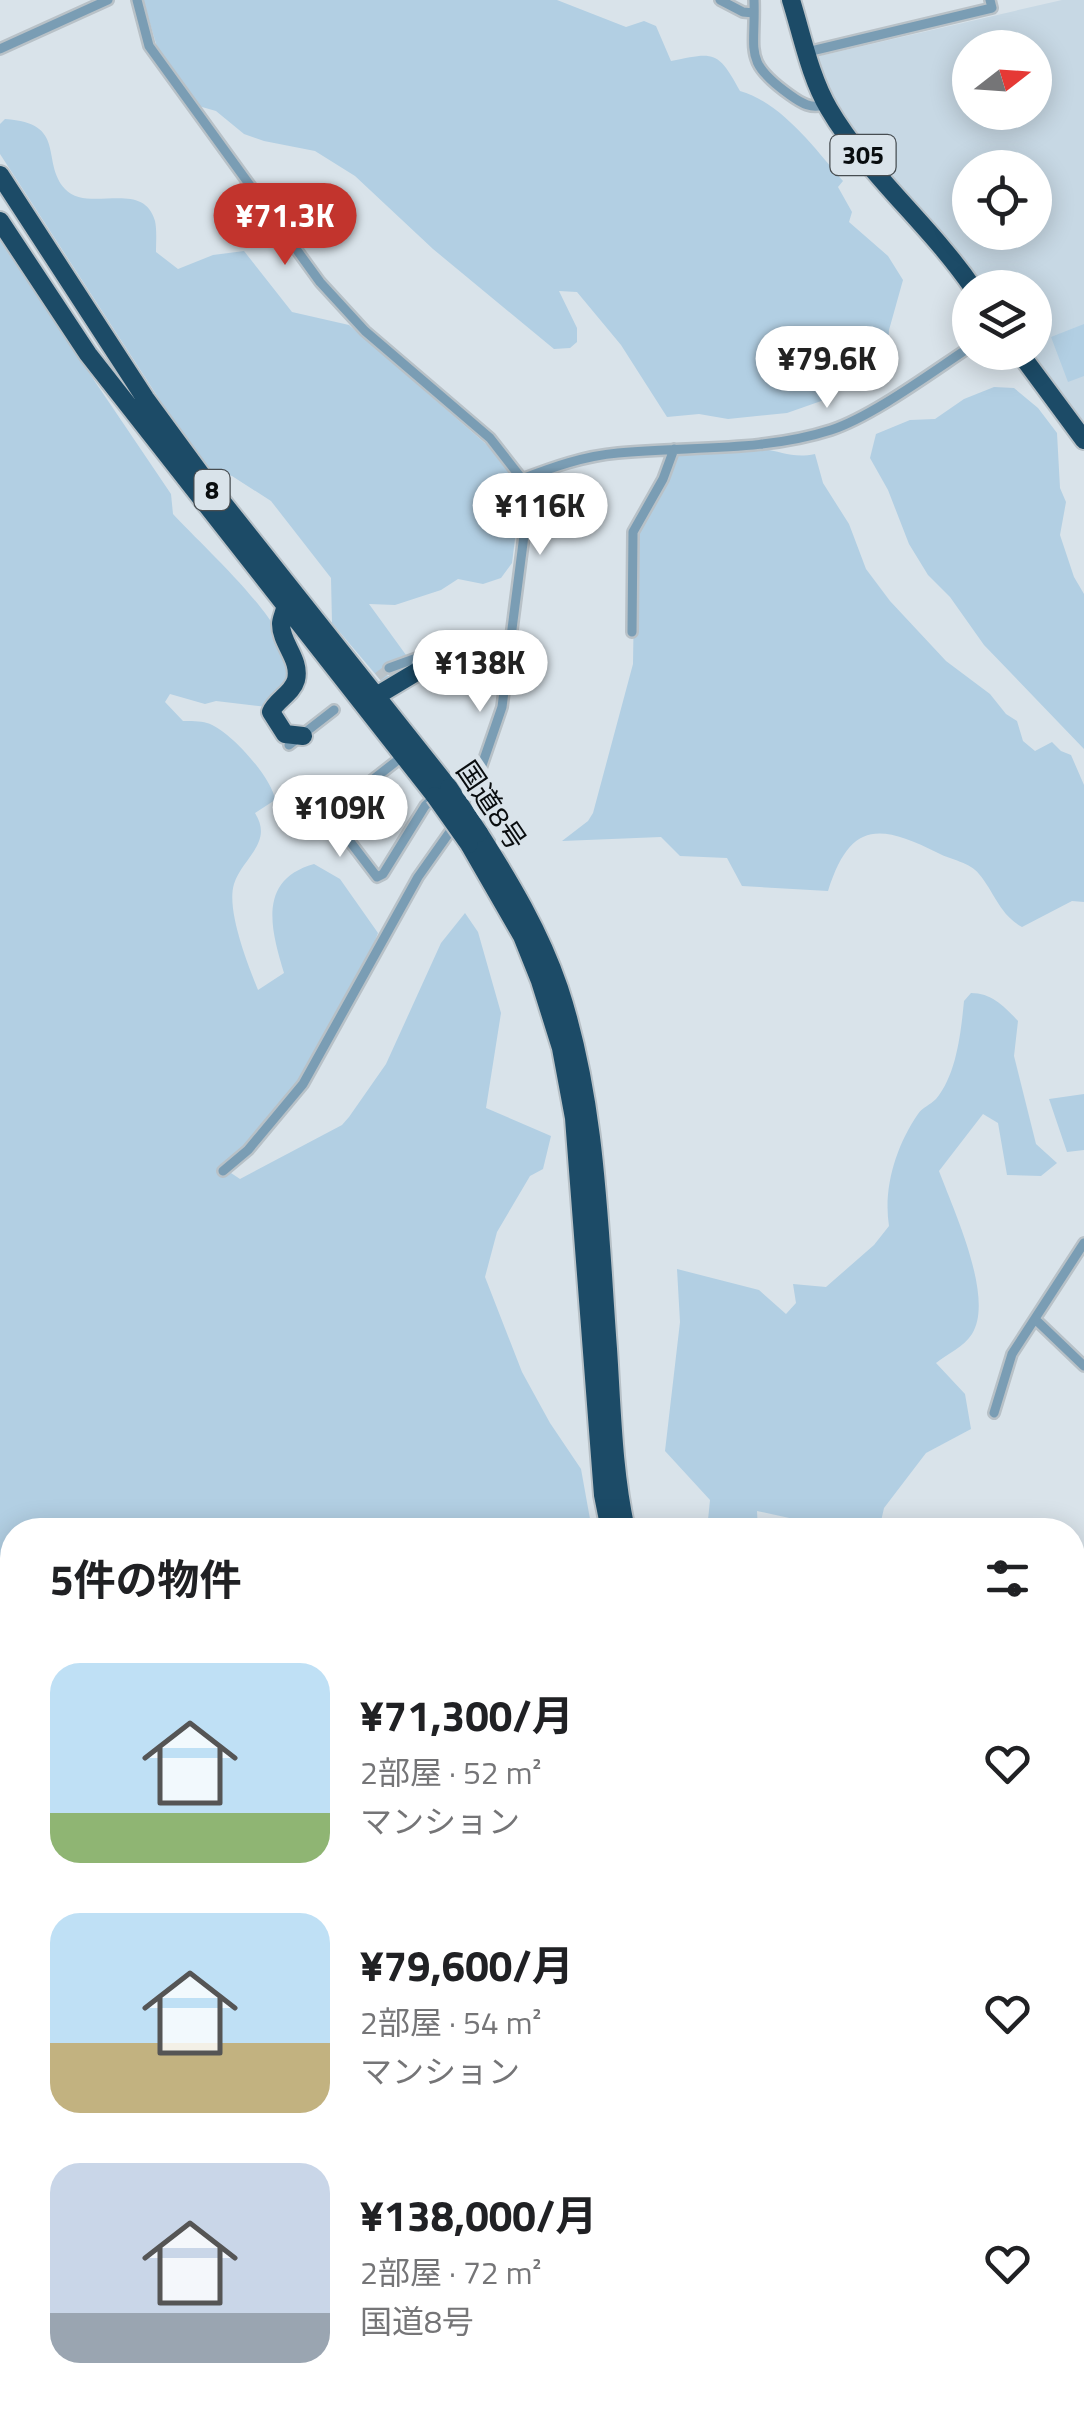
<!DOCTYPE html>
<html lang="ja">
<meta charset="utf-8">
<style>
:root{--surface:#fff;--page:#f6f6f6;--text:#202124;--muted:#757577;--accent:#c2342d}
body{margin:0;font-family:"Titillium Web","Noto Sans JP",sans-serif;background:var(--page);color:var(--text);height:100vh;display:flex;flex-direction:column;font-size:38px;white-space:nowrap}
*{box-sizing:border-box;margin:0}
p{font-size:32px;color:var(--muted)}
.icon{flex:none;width:55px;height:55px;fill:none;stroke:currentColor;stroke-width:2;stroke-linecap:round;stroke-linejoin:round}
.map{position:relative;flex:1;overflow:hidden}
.drawer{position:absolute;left:0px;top:1518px;width:1085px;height:892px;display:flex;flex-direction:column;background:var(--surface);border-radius:40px 40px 0 0;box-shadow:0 5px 25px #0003}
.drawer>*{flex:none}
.needle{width:65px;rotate:73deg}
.fabs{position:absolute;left:952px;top:30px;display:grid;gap:20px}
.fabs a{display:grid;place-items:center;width:100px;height:100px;border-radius:50%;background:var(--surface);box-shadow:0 5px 25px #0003;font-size:50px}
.price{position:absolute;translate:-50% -85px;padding:0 22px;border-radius:35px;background:#fff;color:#222;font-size:32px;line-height:65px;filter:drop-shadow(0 2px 5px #0008)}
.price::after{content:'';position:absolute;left:50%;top:60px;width:30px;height:22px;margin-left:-15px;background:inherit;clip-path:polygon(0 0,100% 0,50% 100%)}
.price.current{background:var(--accent);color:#fff}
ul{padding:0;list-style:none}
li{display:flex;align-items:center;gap:30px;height:250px;padding:0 50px}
li span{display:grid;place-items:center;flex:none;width:280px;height:200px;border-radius:30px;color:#555}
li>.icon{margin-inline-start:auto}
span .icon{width:120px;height:120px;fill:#fffc;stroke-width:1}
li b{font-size:42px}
h2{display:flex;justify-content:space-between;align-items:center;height:120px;padding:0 50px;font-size:42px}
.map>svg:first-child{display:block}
</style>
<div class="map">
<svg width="1084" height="2409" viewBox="0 0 1084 2409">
<rect width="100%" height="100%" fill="#d9e3ea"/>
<path fill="#c7d8e4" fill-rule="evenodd" d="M1062,0H1084V429L1028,353L1035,352V288L982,287L943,235L854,134L830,97L815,57ZM970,48H1035V112H970ZM970,168H1035V232H970Z"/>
<path fill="#b2cfe3" d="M143,0H557L626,27L644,21L656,26L671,61C714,52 718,50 740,91C782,103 815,149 843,181L838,187L852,212L849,222L888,256L903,280L889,330L887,362L824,400L787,413L728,419L699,414L667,417L621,345L577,292L559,291L577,328V342L570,348L554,349L433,249L355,176L315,151L264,141L244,134L216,111L195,105L157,47Z
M5,119C68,123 40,161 65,189C88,214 143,178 155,221C157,230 156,243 156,252L178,269L213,255L244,251L292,312L349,325L486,444L513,475L521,491L512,563L501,578L483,584L458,579L441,590L395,605L369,604L406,655L384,664L389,680L382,682L332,623L331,578L271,501L232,476L204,468L0,154V124Z
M0,241L171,494L173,514C205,549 289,622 292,669C293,685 277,696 267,707L216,701L205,704L170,694L165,702L183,721C190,721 200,721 207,723C229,729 273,779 275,800L255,813C274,843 242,858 234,884C226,910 248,965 258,990L284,973C271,930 257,880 314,864L340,879L378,933L359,983L295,1091L232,1164L231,1173L240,1179L342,1125L349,1117L386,1064L441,943L465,913L478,932L501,1013L486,1108L551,1136L543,1169L530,1176L497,1232L485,1277L522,1372L550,1423L581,1469L592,1530H12V1976L0,1986Z
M1084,324V376L1068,382L1051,337Z
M994,387L1014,388L1038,408L1057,433L1060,488L1066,502L1060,535L1074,577L1084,594V749L984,645L950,597L928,575L909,544L888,490L870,458L876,434L910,420L935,419L964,399Z
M756,448C780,450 791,459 815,454L823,483L849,524L866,569L890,601L946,661L990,694L1006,714L1017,721L1023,741L1035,751L1052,742L1061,751L1071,755L1084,785V902L1072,901L1022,927C999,914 995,893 979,874C970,862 951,860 938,853C878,823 850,822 828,891L742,886L727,858L680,856L661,837L562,841L588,821L593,813L633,664L635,535L677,451Z
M971,993C992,993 1005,1007 1018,1021L1014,1056L1036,1144L1057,1163L1041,1176L1007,1175L998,1123L983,1114L939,1171C953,1209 995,1298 972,1334C964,1347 947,1354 936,1363L965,1394L971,1429L926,1453L884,1508L879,1530H844L757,1511L758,1530H707L710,1500L665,1451L680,1322L677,1269L759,1290L786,1314L796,1303L793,1284L826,1287L874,1245L889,1226C883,1188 896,1146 918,1114C923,1107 930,1105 936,1099C957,1074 961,1031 964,1001Z
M1084,1094V1150L1067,1152L1049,1099Z"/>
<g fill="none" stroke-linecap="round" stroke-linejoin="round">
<path stroke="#bac3c9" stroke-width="9" stroke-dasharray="9 4.5" stroke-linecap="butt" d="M367,685L389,668"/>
<g stroke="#b8c1c7" stroke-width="14">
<path id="street" d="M137,0L149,46L320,282L365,331L490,438L522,479L527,512L502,707L480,771L475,795L466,809
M720,0L743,12L754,13
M754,0C756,52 742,61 790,95C801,103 812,110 826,104
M0,49L108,0
M807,52L992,8L990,0
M522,479C553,467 584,456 618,453C688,446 763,452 831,430C873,416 932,372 970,347
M632,632L633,532L663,479L674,449
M389,668L436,651L508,640
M289,745L334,710
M403,756L329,814L377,877L383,874L425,806L434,797
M223,1171L248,1150L303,1084L418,877L454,826
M1036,1320L1084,1366
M994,1413L1012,1354L1084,1243
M1072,1604L1084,1596
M1072,1756L1084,1741
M1072,1922L1084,1932
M1072,2218L1084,2208
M0,2272L12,2279
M0,2308L12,2338
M38,2398L43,2409
M135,2398L140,2409
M479,2398L494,2407
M658,2398L667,2409
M297,2409L312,2398
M445,2409L457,2398
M601,2409L615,2398
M834,2409L848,2398"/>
</g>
<g stroke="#b8c1c7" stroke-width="22">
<path id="highway" d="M791,0C802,35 810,77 829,109C867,174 930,225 973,288
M0,175L145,398L208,484L449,788
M0,221L88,354L435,796
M1019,352L1084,440
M285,608C284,614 281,619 281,624C281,644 301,659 296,680C292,694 276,700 271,712L285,734L303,736
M378,695L418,671L476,655L487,644
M479,833C510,882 540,932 559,988C597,1103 599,1229 608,1349C612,1409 613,1471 626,1530
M469,844L522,936L540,981L561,1048L574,1118L603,1495L610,1530
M1072,1654L1084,1651
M1072,2060L1084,2070
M1072,2083L1084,2093
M493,2409L499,2398"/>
</g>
<use href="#street" stroke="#7a9db4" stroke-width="9"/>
<use href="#highway" stroke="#1c4b67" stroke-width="18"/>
<g stroke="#b8c1c7" stroke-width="22" stroke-linecap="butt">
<path id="highway-bridge" d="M449,788L479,833
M435,796L469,844"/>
</g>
<use href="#highway-bridge" stroke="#1c4b67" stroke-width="18"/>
</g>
<g text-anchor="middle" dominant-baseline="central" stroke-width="10" stroke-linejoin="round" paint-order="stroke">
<g fill="#d9e3ea" stroke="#474d51" stroke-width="2.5">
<rect x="830.5" y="135" width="65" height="40" rx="8"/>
<rect x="194.5" y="470" width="35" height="40" rx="8"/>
</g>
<g font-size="25" font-weight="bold" fill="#090d0f">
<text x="863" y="155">305</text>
<text x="212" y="490">8</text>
</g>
<g font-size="28" fill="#090d0f" stroke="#d9e3ea">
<text transform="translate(492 805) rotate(56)">国道8号</text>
</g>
</g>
</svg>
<div class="fabs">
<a><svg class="needle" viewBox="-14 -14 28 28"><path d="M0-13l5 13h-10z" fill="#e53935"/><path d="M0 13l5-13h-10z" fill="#757577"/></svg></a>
<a><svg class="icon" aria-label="locate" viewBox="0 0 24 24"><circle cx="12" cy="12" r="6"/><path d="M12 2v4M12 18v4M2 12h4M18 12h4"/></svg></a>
<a><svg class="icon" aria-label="layers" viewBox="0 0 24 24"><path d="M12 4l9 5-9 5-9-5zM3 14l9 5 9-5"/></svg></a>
</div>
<b class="price current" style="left:285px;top:268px">¥71.3K</b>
<b class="price" style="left:827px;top:411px">¥79.6K</b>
<b class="price" style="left:540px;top:558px">¥116K</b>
<b class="price" style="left:480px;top:715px">¥138K</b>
<b class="price" style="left:340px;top:860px">¥109K</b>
<section class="drawer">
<h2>5件の物件<svg class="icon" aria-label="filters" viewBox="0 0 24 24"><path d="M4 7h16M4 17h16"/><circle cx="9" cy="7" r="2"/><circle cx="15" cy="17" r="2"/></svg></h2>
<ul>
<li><span style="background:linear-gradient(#bfe0f5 75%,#8fb573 0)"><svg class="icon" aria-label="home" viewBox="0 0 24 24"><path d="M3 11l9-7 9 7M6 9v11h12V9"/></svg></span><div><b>¥71,300/月</b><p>2部屋 · 52 m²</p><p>マンション</p></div><svg class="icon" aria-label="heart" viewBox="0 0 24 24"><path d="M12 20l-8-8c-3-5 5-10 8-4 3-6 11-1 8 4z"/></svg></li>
<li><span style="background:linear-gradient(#bfe0f5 65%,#c2b280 0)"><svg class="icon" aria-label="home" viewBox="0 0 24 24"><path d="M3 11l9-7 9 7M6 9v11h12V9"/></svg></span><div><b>¥79,600/月</b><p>2部屋 · 54 m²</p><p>マンション</p></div><svg class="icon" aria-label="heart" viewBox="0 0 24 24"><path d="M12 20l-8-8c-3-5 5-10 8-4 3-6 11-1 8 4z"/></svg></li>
<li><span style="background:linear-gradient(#c9d6e8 75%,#9aa5b1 0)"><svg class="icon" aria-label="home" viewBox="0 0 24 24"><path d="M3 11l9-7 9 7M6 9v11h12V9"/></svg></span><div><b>¥138,000/月</b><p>2部屋 · 72 m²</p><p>国道8号</p></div><svg class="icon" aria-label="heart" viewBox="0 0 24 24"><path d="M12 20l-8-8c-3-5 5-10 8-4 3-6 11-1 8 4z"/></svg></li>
</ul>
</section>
</div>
